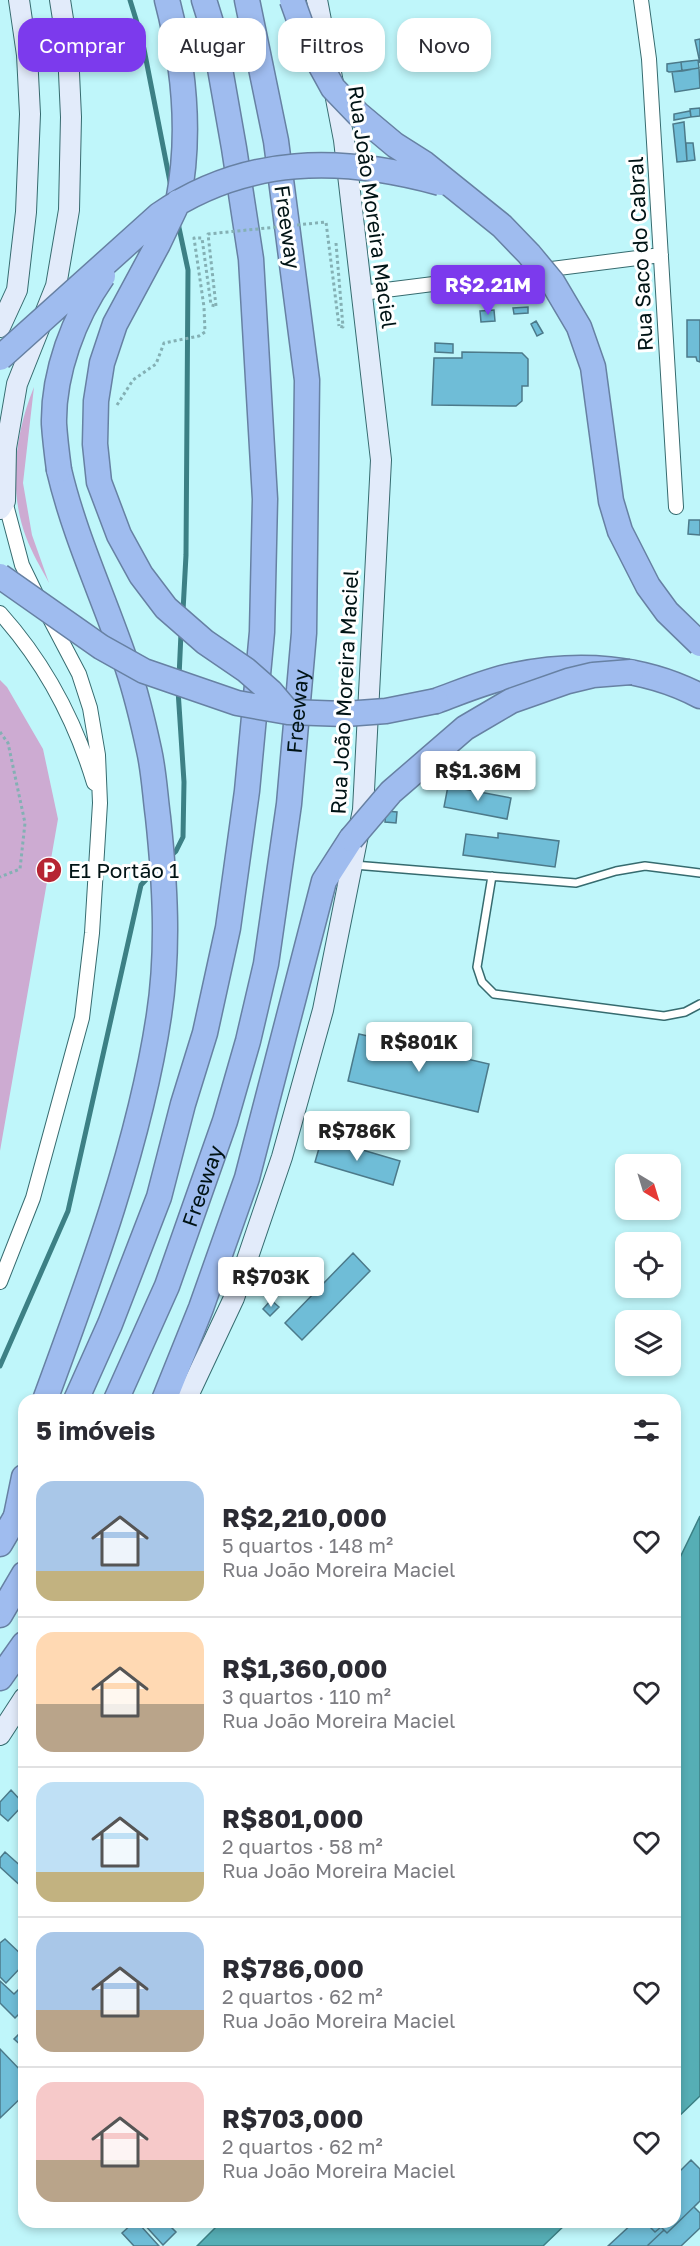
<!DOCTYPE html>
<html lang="pt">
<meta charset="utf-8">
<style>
:root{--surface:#fff;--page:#f2f2f3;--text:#2b2b33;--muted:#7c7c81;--line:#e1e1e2;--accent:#7c3aed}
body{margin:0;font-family:"Golos Text",sans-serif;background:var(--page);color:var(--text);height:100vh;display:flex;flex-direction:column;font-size:22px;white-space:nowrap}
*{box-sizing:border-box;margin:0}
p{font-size:20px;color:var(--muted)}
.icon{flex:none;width:33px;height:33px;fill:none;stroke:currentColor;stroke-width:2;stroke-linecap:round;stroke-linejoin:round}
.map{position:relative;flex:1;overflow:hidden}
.details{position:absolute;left:18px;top:1394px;width:663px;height:834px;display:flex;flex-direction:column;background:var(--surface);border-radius:18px;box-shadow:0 3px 9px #0003}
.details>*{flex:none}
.banner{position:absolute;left:18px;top:18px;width:664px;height:54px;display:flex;gap:12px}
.needle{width:39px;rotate:142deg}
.tools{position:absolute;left:615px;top:1154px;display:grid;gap:12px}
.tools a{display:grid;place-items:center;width:66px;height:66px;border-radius:12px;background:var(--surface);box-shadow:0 3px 9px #0003;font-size:30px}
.price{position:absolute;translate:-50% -51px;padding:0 14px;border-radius:6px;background:#fff;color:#222;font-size:20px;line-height:39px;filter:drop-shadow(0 2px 3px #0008)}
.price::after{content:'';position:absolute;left:50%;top:36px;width:18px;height:14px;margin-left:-9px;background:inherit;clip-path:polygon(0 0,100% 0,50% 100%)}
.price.current{background:var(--accent);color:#fff}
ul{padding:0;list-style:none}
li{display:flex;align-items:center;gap:18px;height:150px;padding:0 18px}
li+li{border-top:2px solid var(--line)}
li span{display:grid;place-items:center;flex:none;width:168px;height:120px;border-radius:18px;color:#555}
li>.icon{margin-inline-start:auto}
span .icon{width:72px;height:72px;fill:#fffc;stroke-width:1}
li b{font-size:26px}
h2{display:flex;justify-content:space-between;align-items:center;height:72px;padding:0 18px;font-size:26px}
.pill{padding:0 21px;border-radius:18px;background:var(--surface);box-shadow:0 3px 9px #0003;font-size:21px;line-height:54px}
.pill.current{background:var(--accent);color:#fff}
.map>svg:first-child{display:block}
</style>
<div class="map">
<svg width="700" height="2246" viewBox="0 0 700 2246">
<rect width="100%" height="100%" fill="#bff6fa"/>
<path fill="#cdabd2" d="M34,387L23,483L32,535L49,583C41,568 32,553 26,537C8,489 15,433 34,387Z
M0,680L7,687L43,749L58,819L0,1151Z"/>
<path fill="#56aeb5" stroke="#3c8085" stroke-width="1.5" d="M700,1516V2096L675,2120V1568Z
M221,2222H568L543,2246H197Z"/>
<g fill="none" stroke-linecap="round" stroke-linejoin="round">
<path stroke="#3c8085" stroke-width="5" d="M130,0L142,39L171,187
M178,223L188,270L186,555L183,611
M179,677L181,633
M168,858L176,851L183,837L184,782L178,690
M0,1366L68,1211L141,885L155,870"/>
</g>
<path fill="#6fbdd7" stroke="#4c7a8a" stroke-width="1.5" d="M700,39V63L695,40Z
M698,60L699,68L682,71L681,62Z
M681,62L682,71L669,72L667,71V64Z
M699,68L700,88L675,92L672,72Z
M700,108V116L691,117L690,109Z
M690,111L691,117L674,120V114Z
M684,122L687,161L677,162L673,124Z
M686,143H693L695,160L687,161Z
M528,307V313L514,314L513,308Z
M494,310L495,321L481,322L480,311Z
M687,320H700V362L697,361L696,357H687Z
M536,321L543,333L537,336L531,324Z
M435,343L453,344V353L435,352Z
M462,352L522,353L528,359V386H522V401L516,406L432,405L434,358H462Z
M689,520H700V535L688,534Z
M448,786L511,798L507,819L444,807Z
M386,811L397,812L396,823L385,822Z
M498,833L559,841L555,867L463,855L466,834L498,838Z
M359,1034L489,1064L478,1112L348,1081Z
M322,1138L400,1161L393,1185L315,1162Z
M353,1253L370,1271L302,1340L285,1323Z
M271,1300L279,1307L270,1316L263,1309Z
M11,1790L24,1804L8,1821L0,1814V1802Z
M5,1852L24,1869V1889L0,1867V1858Z
M5,1939L24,1957V1964L6,1983L0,1977V1943Z
M0,1981L14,1994L23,1985L24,1986V2009L15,2018L0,2003Z
M24,2029V2048L14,2039Z
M0,2049L24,2074V2095L0,2118Z
M691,2160L700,2169V2201L667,2233L664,2230L647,2246H608L634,2222H675V2176Z
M691,2160L700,2169V2201L667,2233L661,2227L655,2232L645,2222H675V2176Z
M691,2160L700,2169V2201L694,2207L700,2213V2228L681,2246H608L634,2222H675V2176Z
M134,2222H166L176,2232L163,2245L142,2222L139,2224L159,2246H134L122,2233Z"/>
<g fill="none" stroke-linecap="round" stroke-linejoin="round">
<g stroke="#366b6f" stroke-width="10">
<path id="lane" d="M354,865L576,883L616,871L645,866L700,873
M492,876L477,967L482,982L494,994L664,1016L685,1012L700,1004"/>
</g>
<g stroke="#366b6f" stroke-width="16">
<path id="street" d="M641,0L649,59L676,507
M362,293L661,255
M5,501L22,565L38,598
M0,613C44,662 75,720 94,783
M0,1282L33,1198L82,1018L92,933L100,803L98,755L90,708L79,674L48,615"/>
</g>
<g stroke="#366b6f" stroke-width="22">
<path id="secondary" d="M0,327L17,290L26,212L30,114L27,55L19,0
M0,509L5,501L6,448L17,384L56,286L69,210L71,117L68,51L60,0
M186,1400L234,1298L282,1157L323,1010L363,810L381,460L344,140L317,0
M0,1735L24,1698"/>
</g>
<g stroke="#6781a3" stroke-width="27">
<g id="highway">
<path d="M167,0C184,65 191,136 178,202"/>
<path d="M436,701C461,692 488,680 515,675C578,662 643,666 700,696"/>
<path d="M45,1400C90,1278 140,1143 159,1015C169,950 165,883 158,817C155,795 154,772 149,750C143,722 136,693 127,666C105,600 75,538 59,470"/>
<path d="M76,1400L110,1324L159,1197L183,1104L205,1033L228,928L247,791L262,632L265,499L251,259L234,148L213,29L204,0"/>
<path id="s1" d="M116,1400L167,1286L225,1121L248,1041L266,964L289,804L304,633L307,380L276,141L247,0"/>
<path d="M164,1400L201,1308L247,1178L324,881L351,839"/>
<path d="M16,1516L24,1477"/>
<path d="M0,1544L24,1503"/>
<path d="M0,1615L24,1574"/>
<path d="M0,1678L24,1644"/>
</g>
</g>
<path stroke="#84b0b4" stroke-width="3" stroke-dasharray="3 3" stroke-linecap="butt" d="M336,243L343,327L339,326
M117,405L133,380L156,364L164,343L199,336L205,332L204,307L194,238H202L211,305L216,306
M0,732L8,743L25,823L20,869L0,877"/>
<use href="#lane" stroke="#fff" stroke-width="7"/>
<use href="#street" stroke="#fff" stroke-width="14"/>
<use href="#secondary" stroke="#e2ebfa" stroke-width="20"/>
<use href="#highway" stroke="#9fbcef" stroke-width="24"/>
<g stroke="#6781a3" stroke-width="27" stroke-linecap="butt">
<path id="highway-bridge" d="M292,0L306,39L333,88L358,114L395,145L425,164L502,226L529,254L553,283L579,327L593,367L611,501L620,531L648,586L667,612L700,644
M178,202L158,244L115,324L102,363L96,401L95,444L99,482L119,535L141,575L166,608L205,642L246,670L271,692L288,712
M0,358L159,215C246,155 342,156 440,183
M59,470C57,455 55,439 54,424C53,373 74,317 103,276
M0,576L101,647L144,671L237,703L288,712L345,714L386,711L436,701
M351,839L391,792L465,728L511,701L568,681L593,675L631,672"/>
</g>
<path stroke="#84b0b4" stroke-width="3" stroke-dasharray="3 3" stroke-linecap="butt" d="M216,306L208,234L326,222L339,326"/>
<use href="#highway-bridge" stroke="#9fbcef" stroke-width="24"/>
</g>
<defs>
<g id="parking-disc" transform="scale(1.35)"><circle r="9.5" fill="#b62433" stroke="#fff"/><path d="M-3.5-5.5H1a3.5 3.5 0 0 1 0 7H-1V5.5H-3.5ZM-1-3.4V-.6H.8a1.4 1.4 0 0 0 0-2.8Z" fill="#fff"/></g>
</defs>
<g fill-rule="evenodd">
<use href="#parking-disc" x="49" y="870"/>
</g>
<g text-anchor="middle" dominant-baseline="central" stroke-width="6" stroke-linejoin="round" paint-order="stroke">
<g font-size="21" fill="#001315" stroke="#fff">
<text transform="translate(373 207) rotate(82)">Rua João Moreira Maciel</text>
<text transform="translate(288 227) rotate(82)">Freeway</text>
<text transform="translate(640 254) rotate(-93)">Rua Saco do Cabral</text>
<text transform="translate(344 692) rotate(-87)">Rua João Moreira Maciel</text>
<text stroke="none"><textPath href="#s1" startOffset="717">Freeway</textPath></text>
<text stroke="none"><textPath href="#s1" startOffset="231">Freeway</textPath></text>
</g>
<g font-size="21" fill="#001315" stroke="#fff" text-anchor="start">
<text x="68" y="870">E1 Portão 1</text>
</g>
</g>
</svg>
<div class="tools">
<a><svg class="needle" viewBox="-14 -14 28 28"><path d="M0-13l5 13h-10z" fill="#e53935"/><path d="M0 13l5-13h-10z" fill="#7c7c81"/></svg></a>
<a><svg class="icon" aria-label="locate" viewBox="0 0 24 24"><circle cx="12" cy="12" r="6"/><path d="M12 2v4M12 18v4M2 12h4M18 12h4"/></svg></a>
<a><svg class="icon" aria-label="layers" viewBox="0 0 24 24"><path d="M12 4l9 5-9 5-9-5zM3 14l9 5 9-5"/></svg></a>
</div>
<b class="price current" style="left:488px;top:316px">R$2.21M</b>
<b class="price" style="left:478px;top:802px">R$1.36M</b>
<b class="price" style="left:419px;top:1073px">R$801K</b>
<b class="price" style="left:357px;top:1162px">R$786K</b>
<b class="price" style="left:271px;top:1308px">R$703K</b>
<div class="banner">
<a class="pill current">Comprar</a>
<a class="pill">Alugar</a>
<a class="pill">Filtros</a>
<a class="pill">Novo</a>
</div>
<section class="details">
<h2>5 imóveis<svg class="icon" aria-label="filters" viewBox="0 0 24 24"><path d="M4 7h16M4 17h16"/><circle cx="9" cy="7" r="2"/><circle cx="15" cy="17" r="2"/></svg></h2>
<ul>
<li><span style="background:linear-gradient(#a9c7e8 75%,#c2b280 0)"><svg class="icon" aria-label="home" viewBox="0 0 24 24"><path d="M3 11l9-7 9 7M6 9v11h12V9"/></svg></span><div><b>R$2,210,000</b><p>5 quartos · 148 m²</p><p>Rua João Moreira Maciel</p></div><svg class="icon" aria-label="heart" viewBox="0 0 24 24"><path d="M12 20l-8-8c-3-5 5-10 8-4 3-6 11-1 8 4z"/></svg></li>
<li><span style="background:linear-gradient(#ffd9b3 60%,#b9a48a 0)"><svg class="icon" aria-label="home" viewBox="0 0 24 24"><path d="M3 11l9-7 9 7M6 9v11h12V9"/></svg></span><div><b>R$1,360,000</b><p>3 quartos · 110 m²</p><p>Rua João Moreira Maciel</p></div><svg class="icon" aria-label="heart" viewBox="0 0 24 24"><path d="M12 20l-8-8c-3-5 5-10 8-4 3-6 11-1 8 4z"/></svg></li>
<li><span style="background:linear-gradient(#bfe0f5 75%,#c2b280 0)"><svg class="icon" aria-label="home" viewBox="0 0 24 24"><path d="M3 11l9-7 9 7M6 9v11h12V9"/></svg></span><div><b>R$801,000</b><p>2 quartos · 58 m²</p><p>Rua João Moreira Maciel</p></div><svg class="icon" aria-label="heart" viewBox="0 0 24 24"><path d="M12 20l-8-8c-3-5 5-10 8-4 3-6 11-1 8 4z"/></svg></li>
<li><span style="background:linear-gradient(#a9c7e8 65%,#b9a48a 0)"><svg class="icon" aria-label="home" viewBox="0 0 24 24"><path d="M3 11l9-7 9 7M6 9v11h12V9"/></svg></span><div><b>R$786,000</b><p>2 quartos · 62 m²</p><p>Rua João Moreira Maciel</p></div><svg class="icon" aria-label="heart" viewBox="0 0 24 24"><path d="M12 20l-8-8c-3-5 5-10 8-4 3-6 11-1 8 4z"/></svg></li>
<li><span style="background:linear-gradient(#f6c9c9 65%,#b9a48a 0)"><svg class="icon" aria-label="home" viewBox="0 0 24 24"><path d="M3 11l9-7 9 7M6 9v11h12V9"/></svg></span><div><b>R$703,000</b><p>2 quartos · 62 m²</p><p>Rua João Moreira Maciel</p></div><svg class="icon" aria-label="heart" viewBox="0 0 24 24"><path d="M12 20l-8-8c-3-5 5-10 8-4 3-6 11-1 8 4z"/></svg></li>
</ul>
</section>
</div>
